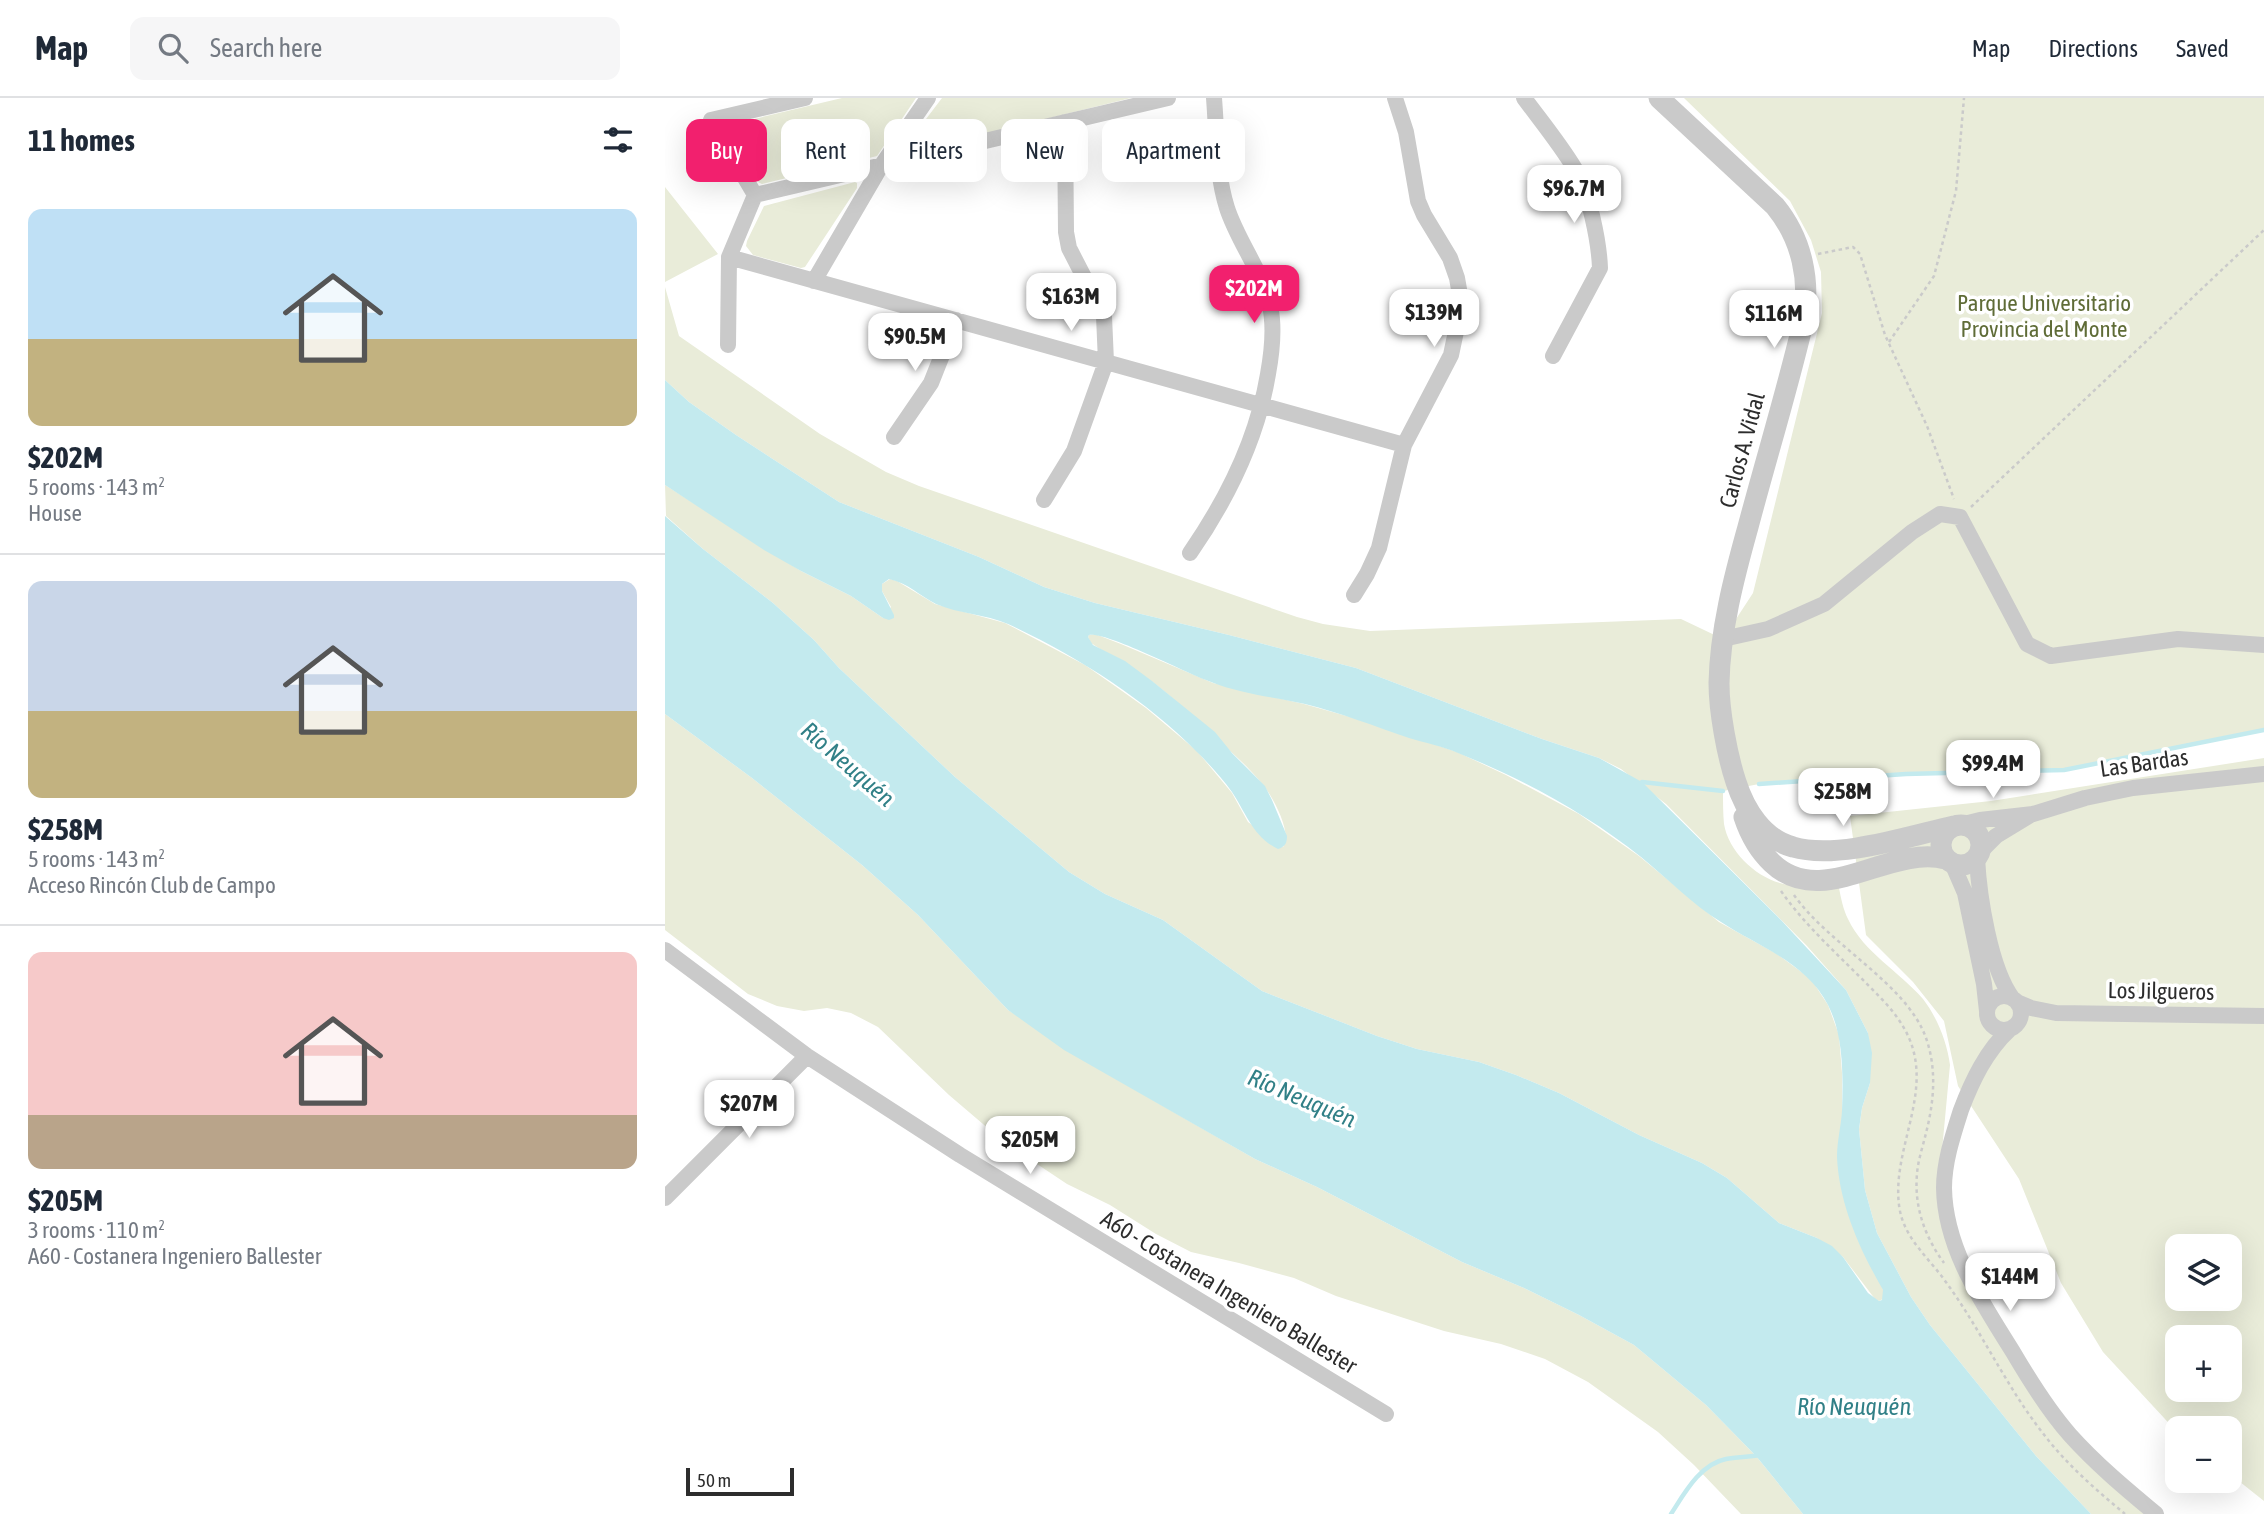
<!DOCTYPE html>
<meta charset="utf-8">
<style>
:root{--surface:#fff;--page:#f6f6f7;--text:#1f2937;--muted:#747a83;--line:#e0e1e3;--accent:#f2206e}
body{margin:0;font-family:"Asap Condensed",sans-serif;background:var(--page);color:var(--text);height:100vh;display:flex;flex-direction:column;font-size:26px;white-space:nowrap}
*{box-sizing:border-box;margin:0}
p{font-size:23px;color:var(--muted)}
.icon{flex:none;width:38px;height:38px;fill:none;stroke:currentColor;stroke-width:2;stroke-linecap:round;stroke-linejoin:round}
.map{position:relative;flex:1;overflow:hidden}
.panel{display:flex;flex-direction:column;background:var(--surface);width:665px}
.panel>*{flex:none}
.hud{position:absolute;left:21px;top:21px;width:665px;height:63px;display:flex;gap:14px}
.buttons{position:absolute;left:1500px;top:1136px;display:grid;gap:14px}
.buttons a{display:grid;place-items:center;width:77px;height:77px;border-radius:14px;background:var(--surface);box-shadow:0 7px 28px #0002;font-size:35px}
.scale{position:absolute;left:21px;bottom:18px;width:108px;box-sizing:border-box;padding-left:7px;border:4px solid #2d2d2d;border-top:0;font-size:19px;line-height:24px;white-space:nowrap;color:#2d2d2d;-webkit-text-stroke:5px #fff;paint-order:stroke}
.price{position:absolute;translate:-50% -60px;padding:0 16px;border-radius:14px;background:#fff;color:#222;font-size:23px;line-height:46px;filter:drop-shadow(0 2px 4px #0008)}
.price::after{content:'';position:absolute;left:50%;top:42px;width:21px;height:16px;margin-left:-10px;background:inherit;clip-path:polygon(0 0,100% 0,50% 100%)}
.price.current{background:var(--accent);color:#fff}
ul{padding:0;list-style:none}
li{display:grid;align-content:center;gap:14px;height:371px;padding:0 28px}
li+li{border-top:2px solid var(--line)}
li span{display:grid;place-items:center;height:217px;border-radius:14px;color:#555}
li>.icon{margin-inline-start:auto}
span .icon{width:126px;height:126px;fill:#fffc;stroke-width:1}
li b{font-size:30px}
h2{display:flex;justify-content:space-between;align-items:center;height:84px;padding:0 28px;font-size:30px}
.pill{padding:0 24px;border-radius:14px;background:var(--surface);box-shadow:0 7px 28px #0002;font-size:24px;line-height:63px}
.pill.current{background:var(--accent);color:#fff}
header{display:flex;align-items:center;gap:42px;box-sizing:border-box;height:98px;padding:0 35px;background:var(--surface);border-bottom:2px solid var(--line)}
header strong{font-size:33px}
nav{display:flex;gap:38px;margin-inline-start:auto;font-size:24px}
.search{width:490px;height:63px;background:var(--page);display:flex;align-items:center;gap:18px;box-sizing:border-box;padding:0 24px;border-radius:14px;color:var(--muted);font-size:26px}
main{display:flex;flex:1;min-height:0}
.map>svg:first-child{display:block}
</style>
<header>
<strong>Map</strong>
<div class="search"><svg class="icon" aria-label="search" viewBox="0 0 24 24"><circle cx="10" cy="10" r="6"/><path d="M15 15l6 6"/></svg>Search here</div>
<nav><a>Map</a><a>Directions</a><a>Saved</a></nav>
</header>
<main>
<section class="panel">
<h2>11 homes<svg class="icon" aria-label="filters" viewBox="0 0 24 24"><path d="M4 7h16M4 17h16"/><circle cx="9" cy="7" r="2"/><circle cx="15" cy="17" r="2"/></svg></h2>
<ul>
<li><span style="background:linear-gradient(#bfe0f5 60%,#c2b280 0)"><svg class="icon" aria-label="home" viewBox="0 0 24 24"><path d="M3 11l9-7 9 7M6 9v11h12V9"/></svg></span><div><b>$202M</b><p>5 rooms · 143 m²</p><p>House</p></div></li>
<li><span style="background:linear-gradient(#c9d6e8 60%,#c2b280 0)"><svg class="icon" aria-label="home" viewBox="0 0 24 24"><path d="M3 11l9-7 9 7M6 9v11h12V9"/></svg></span><div><b>$258M</b><p>5 rooms · 143 m²</p><p>Acceso Rincón Club de Campo</p></div></li>
<li><span style="background:linear-gradient(#f6c9c9 75%,#b9a48a 0)"><svg class="icon" aria-label="home" viewBox="0 0 24 24"><path d="M3 11l9-7 9 7M6 9v11h12V9"/></svg></span><div><b>$205M</b><p>3 rooms · 110 m²</p><p>A60 - Costanera Ingeniero Ballester</p></div></li>
</ul>
</section>
<div class="map">
<svg width="1599" height="1416" viewBox="0 0 1599 1416">
<rect width="100%" height="100%" fill="#fff"/>
<path fill="#e9ecd9" fill-rule="evenodd" d="M177,0H251L212,58L97,86L93,84L61,31L64,27Z
M277,0H466L246,54L243,53L242,46Z
M1019,0H1599V632L1399,672L1241,676L1094,686L1058,693C1058,704 1058,716 1059,726C1064,756 1095,783 1124,787C1140,790 1158,789 1174,790C1176,800 1178,811 1183,821C1199,855 1234,873 1258,901C1272,919 1282,944 1285,967L1273,1095L1360,1287L1479,1416H1426L1371,1358L1265,1227L1246,1199L1212,1135L1200,1092L1194,1031L1197,1010L1205,985L1203,935L1181,892L1142,848L1001,706L956,671L934,660L877,641L691,570L564,537L430,505L379,489L314,459L174,404L71,337L24,304L0,282V189L14,238L155,336L221,374L254,388L632,519L658,526L705,533L1016,521L1058,541L1088,495L1157,215L1156,174L1146,142L1125,103Z
M190,84L192,85V90L140,169L136,170L88,157L81,148L82,143L99,108Z
M0,89L53,156L0,184Z
M0,387L136,473L186,498L218,520L226,509L217,493V486L225,481L232,483L270,506L340,525L420,567L450,588L481,610L532,653L567,695L583,724L618,749C628,736 608,699 598,687C584,669 566,654 549,638C529,620 510,601 489,585C469,570 446,559 426,545L423,539L424,537L430,536L456,546L548,585L639,606L703,624L792,654L841,677L914,716L974,758L1054,824L1112,856L1146,881L1163,907L1174,937L1177,975V1014L1218,1192V1201L1214,1203L1210,1201L1178,1159L1152,1140L1114,1125L1062,1080L1037,1065L974,1037L894,995L851,977L814,964L752,951L712,938L597,893L498,822L440,796L404,774L290,679L174,570L149,542L108,505L38,451L1,418Z
M0,616L87,680L197,767L253,817L343,912L467,990L590,1061L652,1089L797,1164L859,1190L914,1217L969,1247L1041,1307L1091,1358L1138,1416H1076L1029,1367L993,1334L923,1284L880,1261L836,1246L779,1233L671,1198L629,1180L574,1165L526,1154L491,1136L445,1107L402,1086L366,1062L325,1032L284,997L213,929L186,915L162,910L139,913L112,908L83,896L0,832Z
M1599,660V1403L1565,1376L1564,1330H1512V1334L1438,1254L1396,1185L1354,1081L1293,988L1279,923L1248,884L1201,837L1185,718L1326,703ZM1512,1148H1564V1200H1512ZM1512,1239H1564V1292H1512Z"/>
<path fill="#c3eaee" d="M0,282L24,304L71,337L174,404L314,459L379,489L430,505L564,537L691,570L877,641L934,660L977,684L1116,822L1181,892L1203,935L1207,955L1205,985L1197,1010L1194,1031L1200,1092L1212,1135L1246,1199L1265,1227L1371,1358L1426,1416H1138L1091,1358L1041,1307L969,1247L914,1217L859,1190L797,1164L652,1089L590,1061L399,952L343,912L253,817L197,767L87,680L0,616V418L38,451L108,505L149,542L174,570L290,679L404,774L440,796L498,822L597,893L712,938L752,951L814,964L851,977L894,995L974,1037L1037,1065L1062,1080L1114,1125L1152,1140L1167,1148L1178,1159L1203,1195L1214,1203L1217,1202L1218,1192C1195,1152 1174,1106 1172,1059C1172,1044 1176,1028 1177,1013C1178,979 1179,938 1163,907C1141,864 1094,849 1056,824C1028,807 1002,780 976,759C922,716 858,681 793,655C777,648 760,645 744,640C709,628 676,615 640,606C609,599 576,596 546,584C522,576 443,534 424,537L423,539L428,547L460,563L487,583L550,634L567,655L600,688L607,702L622,738C622,745 620,749 613,751C588,739 581,715 567,694C557,680 544,666 532,654C480,601 410,557 343,526C320,516 294,516 271,506C255,498 243,485 224,481L217,486V493L229,517V520L224,522L218,520L186,498L136,473L99,452L0,387Z"/>
<g fill="none" stroke-linecap="round" stroke-linejoin="round">
<path stroke="#c3eaee" stroke-width="4.5" d="M977,684L1058,693
M1094,686L1241,676L1399,672L1599,632
M1006,1416C1019,1396 1035,1366 1061,1361C1072,1359 1084,1359 1095,1357"/>
<path stroke="#cacaca" stroke-width="2.5" stroke-dasharray="3.5 3.5" stroke-linecap="butt" d="M1153,156L1188,149L1195,156L1220,237L1262,328L1289,401
M1224,244L1269,178L1291,93L1299,0
M1306,409L1599,132
M1116,793C1139,826 1170,854 1199,883C1216,900 1234,917 1244,940C1268,995 1227,1051 1234,1107C1238,1141 1265,1160 1283,1187C1317,1234 1341,1288 1377,1334C1400,1365 1430,1391 1460,1416
M1129,797C1163,846 1242,886 1261,940C1272,971 1269,1004 1261,1035C1258,1048 1253,1062 1252,1076C1249,1109 1260,1139 1279,1165"/>
<path stroke="#cacaca" stroke-width="16" d="M859,0C876,23 895,46 910,71C924,93 934,144 935,170L888,258
M90,97L503,0
M64,159L739,347
M149,183L216,68L263,0
M63,247L64,159L90,97L46,22L140,0
M229,339L266,285L291,222
M379,402L409,353L441,264L439,218L404,150L401,134L400,24
M525,455C563,400 592,342 603,276C607,254 610,230 605,208C597,173 573,144 562,110C551,75 552,37 549,0
M689,497L702,476L714,450L739,347L786,257L794,219L795,197L792,180L785,160L759,117L753,103L741,34L730,0
M1058,541L1103,531L1159,506L1247,434L1275,416L1295,419L1362,546L1386,558L1513,541L1599,547
M1295,727L1315,722L1368,716L1420,700L1468,690L1599,676
M1315,754L1331,738L1364,718
M1312,760C1314,798 1325,871 1348,901
M1287,765L1300,795L1319,886L1322,913
M0,852L142,958L295,1057L721,1316
M1322 915a17 17 0 1 1 34 0a17 17 0 1 1-34 0Z
M1352,904L1366,910L1391,915L1599,918
M1345,931C1321,953 1307,983 1296,1012C1288,1037 1279,1064 1279,1090C1280,1151 1317,1204 1348,1254C1365,1283 1383,1312 1405,1337C1431,1366 1461,1391 1491,1416
M0,1100L142,958"/>
<path stroke="#cacaca" stroke-width="21" d="M994,0L1110,108C1137,141 1146,183 1138,225C1122,293 1101,361 1083,429C1069,479 1055,533 1054,585C1054,613 1062,657 1071,684C1080,712 1098,741 1128,749C1172,762 1244,738 1289,728
M1079,719C1085,737 1093,752 1107,765C1157,813 1224,746 1281,761
M1276 747a20 20 0 1 1 40 0a20 20 0 1 1-40 0Z"/>
</g>
<g text-anchor="middle" dominant-baseline="central" stroke-width="7" stroke-linejoin="round" paint-order="stroke">
<g font-size="23" fill="#5f6c37" stroke="#fff">
<text x="1379" y="205">Parque Universitario<tspan x="1379" dy="26">Provincia del Monte</tspan></text>
</g>
<g font-size="23" fill="#2d2d2d" stroke="#fff">
<text transform="translate(1077 352) rotate(-75)">Carlos A. Vidal</text>
<text transform="translate(1479 665) rotate(-8)">Las Bardas</text>
<text transform="translate(1496 893) rotate(1)">Los Jilgueros</text>
<text transform="translate(564 1194) rotate(31)">A60 - Costanera Ingeniero Ballester</text>
</g>
<g font-size="24" font-style="italic" fill="#318087" stroke="#fff">
<text transform="translate(183 666) rotate(41)">Río Neuquén</text>
<text transform="translate(637 1000) rotate(23)">Río Neuquén</text>
<text x="1189" y="1308">Río Neuquén</text>
</g>
</g>
</svg>
<div class="buttons">
<a><svg class="icon" aria-label="layers" viewBox="0 0 24 24"><path d="M12 4l9 5-9 5-9-5zM3 14l9 5 9-5"/></svg></a>
<a>+</a>
<a>−</a>
</div>
<div class="scale">50 m</div>
<b class="price" style="left:909px;top:127px">$96.7M</b>
<b class="price current" style="left:589px;top:227px">$202M</b>
<b class="price" style="left:406px;top:235px">$163M</b>
<b class="price" style="left:769px;top:251px">$139M</b>
<b class="price" style="left:1109px;top:252px">$116M</b>
<b class="price" style="left:250px;top:275px">$90.5M</b>
<b class="price" style="left:1328px;top:702px">$99.4M</b>
<b class="price" style="left:1178px;top:730px">$258M</b>
<b class="price" style="left:84px;top:1042px">$207M</b>
<b class="price" style="left:365px;top:1078px">$205M</b>
<b class="price" style="left:1345px;top:1215px">$144M</b>
<div class="hud">
<a class="pill current">Buy</a>
<a class="pill">Rent</a>
<a class="pill">Filters</a>
<a class="pill">New</a>
<a class="pill">Apartment</a>
</div>
</div>
</main>
